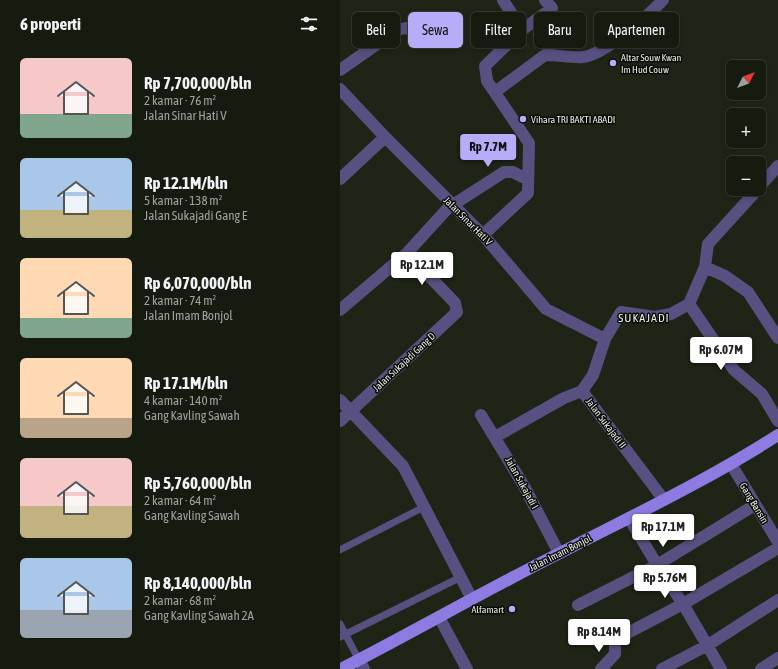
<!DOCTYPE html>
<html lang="id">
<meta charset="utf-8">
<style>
:root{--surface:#161b10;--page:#1f2419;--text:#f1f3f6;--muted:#9ea19f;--line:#353930;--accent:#b6acf8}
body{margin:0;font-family:"Asap Condensed",sans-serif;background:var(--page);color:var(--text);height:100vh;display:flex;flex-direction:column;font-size:15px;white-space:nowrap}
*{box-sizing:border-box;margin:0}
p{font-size:13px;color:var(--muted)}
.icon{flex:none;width:22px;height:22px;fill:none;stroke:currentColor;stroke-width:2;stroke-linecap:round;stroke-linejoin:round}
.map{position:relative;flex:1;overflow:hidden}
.sheet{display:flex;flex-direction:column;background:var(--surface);width:340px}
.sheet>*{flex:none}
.top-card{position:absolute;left:12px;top:12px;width:366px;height:36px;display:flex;gap:8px}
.needle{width:26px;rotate:48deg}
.tools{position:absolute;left:386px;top:60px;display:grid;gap:8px}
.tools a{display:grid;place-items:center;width:40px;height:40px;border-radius:6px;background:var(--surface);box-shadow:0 2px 6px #0003,0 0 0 1px var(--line);font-size:20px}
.price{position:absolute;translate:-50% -34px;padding:0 9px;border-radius:4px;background:#fff;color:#222;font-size:13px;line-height:26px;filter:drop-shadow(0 1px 2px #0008)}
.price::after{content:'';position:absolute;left:50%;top:24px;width:12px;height:9px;margin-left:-6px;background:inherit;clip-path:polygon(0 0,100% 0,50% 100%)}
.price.on{background:var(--accent);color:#111}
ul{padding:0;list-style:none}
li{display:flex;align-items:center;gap:12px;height:100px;padding:0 20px}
li span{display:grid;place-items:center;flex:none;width:112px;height:80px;border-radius:6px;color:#555}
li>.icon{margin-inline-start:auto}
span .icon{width:48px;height:48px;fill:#fffc;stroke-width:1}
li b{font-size:17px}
h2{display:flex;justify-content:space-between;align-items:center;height:48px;padding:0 20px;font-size:17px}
.chip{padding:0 14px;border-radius:6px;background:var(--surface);box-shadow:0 2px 6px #0003,0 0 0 1px var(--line);font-size:14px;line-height:36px}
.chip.on{background:var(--accent);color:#111}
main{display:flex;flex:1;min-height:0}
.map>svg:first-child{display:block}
</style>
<main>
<section class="sheet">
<h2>6 properti<svg class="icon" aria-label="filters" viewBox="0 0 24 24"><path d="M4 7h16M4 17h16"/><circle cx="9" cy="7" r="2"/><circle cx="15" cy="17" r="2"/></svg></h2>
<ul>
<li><span style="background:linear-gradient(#f6c9c9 70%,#7fa58c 0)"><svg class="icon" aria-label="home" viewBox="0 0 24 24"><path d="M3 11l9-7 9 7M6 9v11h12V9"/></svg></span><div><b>Rp 7,700,000/bln</b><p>2 kamar · 76 m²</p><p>Jalan Sinar Hati V</p></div></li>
<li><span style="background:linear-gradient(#a9c7e8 65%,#c2b280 0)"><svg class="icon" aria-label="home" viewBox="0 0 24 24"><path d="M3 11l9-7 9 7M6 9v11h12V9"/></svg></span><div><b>Rp 12.1M/bln</b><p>5 kamar · 138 m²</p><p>Jalan Sukajadi Gang E</p></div></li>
<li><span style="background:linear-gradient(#ffd9b3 75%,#7fa58c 0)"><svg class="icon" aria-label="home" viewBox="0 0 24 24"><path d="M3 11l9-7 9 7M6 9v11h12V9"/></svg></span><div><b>Rp 6,070,000/bln</b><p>2 kamar · 74 m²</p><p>Jalan Imam Bonjol</p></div></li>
<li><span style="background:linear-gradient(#ffd9b3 75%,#b9a48a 0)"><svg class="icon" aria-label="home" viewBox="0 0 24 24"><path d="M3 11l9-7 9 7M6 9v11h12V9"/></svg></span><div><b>Rp 17.1M/bln</b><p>4 kamar · 140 m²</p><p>Gang Kavling Sawah</p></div></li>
<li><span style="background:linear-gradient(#f6c9c9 60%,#c2b280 0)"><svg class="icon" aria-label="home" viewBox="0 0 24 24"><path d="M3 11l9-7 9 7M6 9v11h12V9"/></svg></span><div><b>Rp 5,760,000/bln</b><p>2 kamar · 64 m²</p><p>Gang Kavling Sawah</p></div></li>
<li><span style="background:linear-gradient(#a9c7e8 65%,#9aa5b1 0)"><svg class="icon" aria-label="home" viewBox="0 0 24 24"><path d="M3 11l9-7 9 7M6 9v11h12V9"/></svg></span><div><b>Rp 8,140,000/bln</b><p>2 kamar · 68 m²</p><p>Gang Kavling Sawah 2A</p></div></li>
</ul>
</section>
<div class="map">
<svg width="438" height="669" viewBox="0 0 438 669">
<rect width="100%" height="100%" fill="#1e2416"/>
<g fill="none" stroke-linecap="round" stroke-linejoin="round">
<path stroke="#585081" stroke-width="7" d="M0,550L84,507
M0,624L19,660
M0,637L121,577"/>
<path stroke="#585081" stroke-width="12" d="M163,0L182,30
M0,70L57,30L66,28L73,31
M0,89L45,137L143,235L206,309L265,339
M155,92L205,55C218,55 231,58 243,57C264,55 308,16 323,0
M0,179L45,137
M419,187L438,166
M143,235L188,193L189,143L147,81L145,66L182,30L212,8L205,0
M365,267L385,276L408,292L438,338
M349,304L394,370L422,394L438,421
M0,310L67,253L108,208L164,172H173L188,180
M0,400L63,466L132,599
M141,415L184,486L219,553
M0,421L117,312L115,303L67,253
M155,437L224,398L242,391
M391,464L438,542
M324,500L242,391L253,375L265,339L281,312L315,317L331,314L349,304L365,267L368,244L418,189
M289,518L317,565L343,604L381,669
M238,605L317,565L415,505
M99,617L127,669
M19,660L24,669
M261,669L275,654V643L280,637L343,604L438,548
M322,669L368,645L438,600
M421,669L438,658"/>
<path stroke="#8e7be2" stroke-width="12" d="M1,669C75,631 146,590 220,553C294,515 368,480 438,435"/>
</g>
<g fill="#b6acf8" stroke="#0a0d07" stroke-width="1.5">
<circle cx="273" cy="63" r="4"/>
<circle cx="183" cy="119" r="4"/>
<circle cx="172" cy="609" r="4"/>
</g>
<g text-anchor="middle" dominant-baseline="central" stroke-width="3" stroke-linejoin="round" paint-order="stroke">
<g font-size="10" fill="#e9eee4" stroke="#0a0d07" text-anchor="start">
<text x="281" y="57">Altar Souw Kwan<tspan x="281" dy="12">Im Hud Couw</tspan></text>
<text x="191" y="119">Vihara TRI BAKTI ABADI</text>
<text x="164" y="609" text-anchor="end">Alfamart</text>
</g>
<g font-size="10" fill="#e9eee4" stroke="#0a0d07">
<text transform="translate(128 221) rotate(45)">Jalan Sinar Hati V</text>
<text transform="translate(64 362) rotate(-43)">Jalan Sukajadi Gang D</text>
<text transform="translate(266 423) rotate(53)">Jalan Sukajadi II</text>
<text transform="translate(182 483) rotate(61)">Jalan Sukajadi I</text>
<text transform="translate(414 503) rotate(59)">Gang Bansin</text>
<text transform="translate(220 553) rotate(-27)">Jalan Imam Bonjol</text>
</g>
<g font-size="12" letter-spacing="1" fill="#e9eee4" stroke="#0a0d07">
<text x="304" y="318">SUKAJADI</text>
</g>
</g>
</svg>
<div class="tools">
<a><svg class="needle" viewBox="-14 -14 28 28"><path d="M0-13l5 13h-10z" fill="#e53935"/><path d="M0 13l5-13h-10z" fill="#9ea19f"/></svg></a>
<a>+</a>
<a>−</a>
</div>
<b class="price on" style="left:148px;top:168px">Rp 7.7M</b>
<b class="price" style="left:82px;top:286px">Rp 12.1M</b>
<b class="price" style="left:381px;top:371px">Rp 6.07M</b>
<b class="price" style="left:323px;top:548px">Rp 17.1M</b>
<b class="price" style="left:325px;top:599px">Rp 5.76M</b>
<b class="price" style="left:259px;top:653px">Rp 8.14M</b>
<div class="top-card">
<a class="chip">Beli</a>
<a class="chip on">Sewa</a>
<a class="chip">Filter</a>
<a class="chip">Baru</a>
<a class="chip">Apartemen</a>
</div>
</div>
</main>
